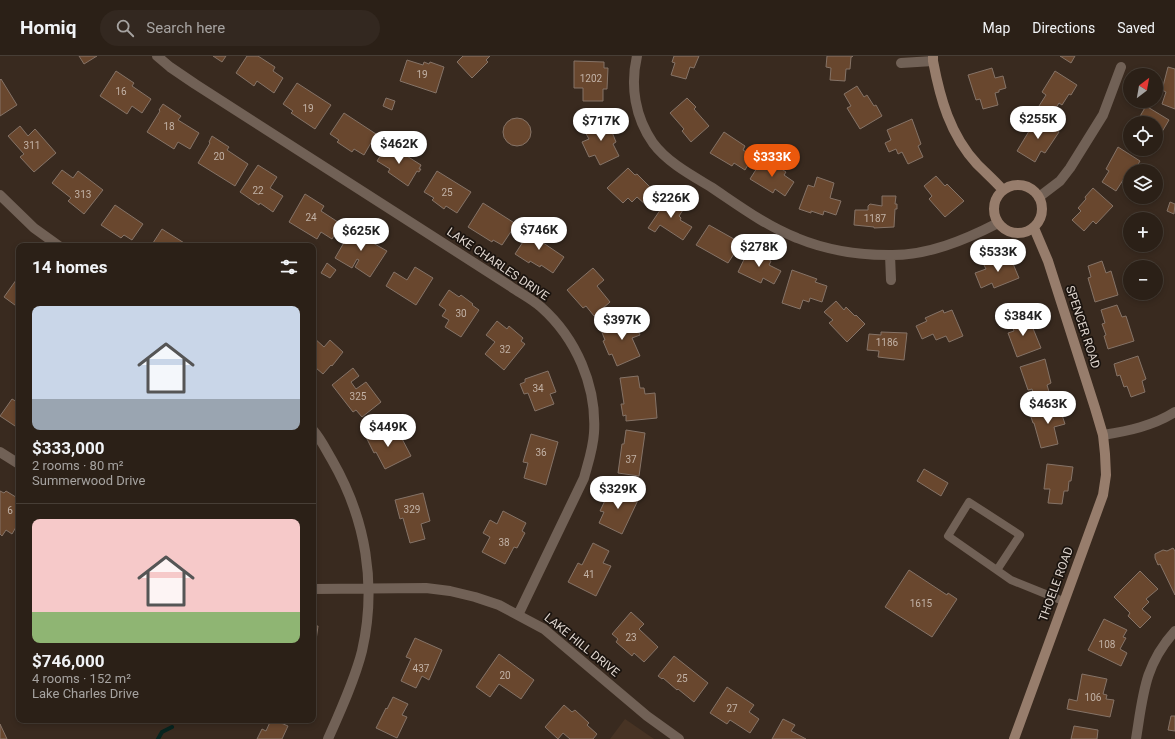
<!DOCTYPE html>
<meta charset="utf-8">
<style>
:root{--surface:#2b2017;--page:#332820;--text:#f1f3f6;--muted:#a6a3a1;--line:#473e36;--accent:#ea580c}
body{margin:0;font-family:Roboto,sans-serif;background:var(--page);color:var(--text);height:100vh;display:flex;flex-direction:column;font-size:15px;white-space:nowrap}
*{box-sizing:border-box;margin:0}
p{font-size:13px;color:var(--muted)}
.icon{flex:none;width:22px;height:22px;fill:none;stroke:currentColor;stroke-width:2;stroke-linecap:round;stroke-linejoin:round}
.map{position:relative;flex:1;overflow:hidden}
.panel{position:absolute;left:16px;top:187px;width:300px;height:480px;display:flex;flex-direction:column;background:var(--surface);border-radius:8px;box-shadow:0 2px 6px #0003,0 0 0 1px var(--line)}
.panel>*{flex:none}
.needle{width:26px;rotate:31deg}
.controls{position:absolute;left:1123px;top:12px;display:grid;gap:8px}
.controls a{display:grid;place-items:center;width:40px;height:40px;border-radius:50%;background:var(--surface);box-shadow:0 2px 6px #0003,0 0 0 1px var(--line);font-size:20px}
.price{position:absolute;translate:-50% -34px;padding:0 9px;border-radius:14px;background:#fff;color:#222;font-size:13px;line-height:26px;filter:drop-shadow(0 1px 2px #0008)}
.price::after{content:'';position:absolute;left:50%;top:24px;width:12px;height:9px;margin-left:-6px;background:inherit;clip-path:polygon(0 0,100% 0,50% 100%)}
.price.current{background:var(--accent);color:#fff}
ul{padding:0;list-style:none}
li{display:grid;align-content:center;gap:8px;height:212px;padding:0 16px}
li+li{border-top:1px solid var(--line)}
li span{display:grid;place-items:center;height:124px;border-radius:8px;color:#555}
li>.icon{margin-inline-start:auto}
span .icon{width:72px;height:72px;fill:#fffc;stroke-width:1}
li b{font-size:17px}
h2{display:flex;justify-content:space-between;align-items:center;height:48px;padding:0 16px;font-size:17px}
header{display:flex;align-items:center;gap:24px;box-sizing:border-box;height:56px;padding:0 20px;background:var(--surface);border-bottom:1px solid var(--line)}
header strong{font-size:19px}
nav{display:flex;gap:22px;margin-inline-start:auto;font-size:14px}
.search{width:280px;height:36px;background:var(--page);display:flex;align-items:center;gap:10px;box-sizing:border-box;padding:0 14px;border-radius:22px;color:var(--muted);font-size:15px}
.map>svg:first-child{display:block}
</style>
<header>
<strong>Homiq</strong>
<div class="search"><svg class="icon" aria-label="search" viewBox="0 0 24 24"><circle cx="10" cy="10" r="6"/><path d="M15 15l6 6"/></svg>Search here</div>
<nav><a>Map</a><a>Directions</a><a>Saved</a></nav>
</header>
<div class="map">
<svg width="1175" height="683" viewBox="0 0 1175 683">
<rect width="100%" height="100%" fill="#392a1f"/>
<path fill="#473324" d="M625,663L654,683H610Z"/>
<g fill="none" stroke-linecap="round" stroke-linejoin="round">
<path stroke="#07241f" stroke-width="4" d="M158,683L162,676L172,671"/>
</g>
<path fill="#69472e" stroke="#857367" d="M79,0H97L84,8Z
M213,0H226L222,6Z
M247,0H258L275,11L273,15L283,22L274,37L257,25L254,30L236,17Z
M463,0H490L486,4L488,6L472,22L457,6Z
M674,0H699L694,12L690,11L686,23L671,19L675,7L672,6Z
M827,0H853L852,1H851L850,13H846L845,25L830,24L831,12L826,11Z
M1060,0H1075L1071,7Z
M407,4L423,9L424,6L429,8L430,6L444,11L436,37L400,25Z
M574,5L604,6V12H608L607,33H603V45H583V32H574Z
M1168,11L1175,13V53L1162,48L1166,36L1162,34Z
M992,12L995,22L1003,20L1006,32L999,34V36L995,37L998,49L983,53L980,43L976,44L968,19Z
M116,15L134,27L132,30L151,43L142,57L132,50L127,58L100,40Z
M1055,15L1077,29L1071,39L1069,38L1062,49L1059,47L1052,58L1039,50L1046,39L1042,36Z
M1,23L17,49L0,60V24Z
M297,27L331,49L315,73L291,57L293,55L283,48Z
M857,30L864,41L867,39L874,50L876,49L882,60L860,73L847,52L851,50L844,38Z
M386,42L395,45L392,54L383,50Z
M687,42L696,51L694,53L709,70L691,86L682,75L684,73L670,57Z
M163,48L181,60L178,64L199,77L190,93L178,86L174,93L147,76L160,55L159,54Z
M1146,50L1169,64L1156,86V67H1138L1141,63L1139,62Z
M344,57L376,78L374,81L376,83L374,86L372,85L364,99L354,93L352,96L337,86L339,84L330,78Z
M503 76a14 14 0 1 1 28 0a14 14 0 1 1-28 0Z
M1037,62L1059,76L1045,97L1041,95L1035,106L1017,95Z
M608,63L614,75L612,76L616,86L613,88L619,100L600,109L595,99L589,101L582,86L589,83L584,74Z
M912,63L921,88L918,90L923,101L908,108L902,96L898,98L896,93L889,96L885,87L891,84L887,74Z
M20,70L28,80L35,73L56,97L34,116L20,101L24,98L8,80Z
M724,76L745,90L743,94L753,100L745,114L734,107L732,110L710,97Z
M212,80L229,91L227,94L248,108L235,130L198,107L210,87L209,86Z
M388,88L421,109L419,113H421L419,116L417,115L408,130L388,116L390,113L377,105Z
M1118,91L1140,105L1134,115H1130V122L1127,126L1123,124L1116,135L1102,126L1109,115L1106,113Z
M764,101L786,116L784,119L794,126L785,140L775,133L773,137L750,123Z
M258,109L277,121L270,132L283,140L273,156L260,147L259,149L240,136Z
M628,112L635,119L637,118L657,138L646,149L637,141L632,146L628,142L623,147L607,132Z
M62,114L73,122L78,115L103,134L84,158L68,145L71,142L52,127Z
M437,115L471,136L457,157L446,150L444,153L432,144L434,142L424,136Z
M936,120L945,130L947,128L964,145L945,161L929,143L932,140L924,130Z
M817,121L834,127L830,142L841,145L836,159L824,155L823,159L811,155V157L799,153L808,129L814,131Z
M1093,132L1113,150L1096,168L1093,165L1084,175L1072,164L1081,155L1078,152L1086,143L1085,141Z
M305,138L324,150L321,155L341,168L332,183L321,176L317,183L289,166Z
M882,140H896L895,148H897V153H895L894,171L874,172V171L854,169L855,154H868V150L870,148L882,150Z
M669,141L685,151L679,160L681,162L680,164L692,171L683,184L660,169L655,176L648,172Z
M1170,146L1175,148L1174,158L1167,155Z
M483,147L516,168L502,189L493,184L492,186L468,171Z
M115,149L143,168L132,184L124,179L121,182L101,169Z
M534,169L547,178L542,186L564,201L553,217L541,209L540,211L530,205L529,207L515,198Z
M709,169L741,187L728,207L696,189Z
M353,171L375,184L373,187L387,195L370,221L355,211L359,204L357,203L352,212L335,202Z
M162,173L189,190H151Z
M749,193L771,205L769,209L781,215L774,228L763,222L761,227L738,216Z
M1009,198L1019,222L994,232L992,227L981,232L975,217L986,213L984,209Z
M1102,205L1106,217L1111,215L1118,239L1095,246L1088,222L1091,221L1088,210Z
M327,207L336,214L330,222L321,217Z
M415,211L433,222L416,249L386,230L394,216L407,224Z
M593,212L604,224L597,230L610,246L594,260L586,250L583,252L567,234Z
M792,214L817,223L815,226L827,230L822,246L810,242L809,246L803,244L800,253L782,247Z
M19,220V252L4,241Z
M449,234L459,241L461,239L473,248L472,249L479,254L461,281L445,271L449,264L442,260L446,254L439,249Z
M836,245L844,254L846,251L855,260L856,259L865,268L847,286L829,267L833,264L824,256Z
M1117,249L1122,261L1126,260L1134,285L1108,293L1104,280L1106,279L1102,268L1105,267L1101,254Z
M943,254L944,257L952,254L963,280L949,286L946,280L936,284L933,278L922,283L916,270L927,265L925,262Z
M1024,259L1028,271L1032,270L1041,292L1017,301L1008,277L1014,275L1010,264Z
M631,260L640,279L632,282L640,300L617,310L612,298L609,299L603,285L605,284L601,274Z
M497,265L507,273L509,270L523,282L521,285L525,288L504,314L485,298L495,286L486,279Z
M881,276L907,277L904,304L878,301L879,295L867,294L869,278L881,279Z
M313,281L324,291L330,284L343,296L332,310L331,309L323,318L316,312L314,314L313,313Z
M1138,300L1146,323L1142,325L1145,336L1131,341L1127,330L1124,331L1120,319L1117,320L1114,308Z
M1045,303L1051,327L1047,329L1050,339L1036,344L1032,333L1028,334L1020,311Z
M353,312L359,320L351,326L356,333L366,326L381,346L362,361L356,354L353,356L332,329Z
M548,315L556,336L550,338L554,348L535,355L528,337L524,338L520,328L525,326V323Z
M638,320L640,332H644L645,338L655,337L657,362L626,365V359L623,360L621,348H624L620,322Z
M12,343L19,347V375L17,374L18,372L0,360Z
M1059,350L1065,368L1054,371L1058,388L1041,392L1034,367H1033L1030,358Z
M382,371L387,382L399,377L411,400L385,413L376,396L374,397L365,379Z
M626,374L645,377L639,420L618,417L622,388H624Z
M531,378L558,386L546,429L524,422L528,407L523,406Z
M1047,408L1073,411L1071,425H1069L1068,435H1064L1062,448L1048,447L1050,433H1044Z
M924,413L948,427L941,440L917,425Z
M612,430L639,442L622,478L599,467L604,456L600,455Z
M0,435L4,437L6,435L19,443V466L12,478L6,474L2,480L0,478Z
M423,437L430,465L421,468L425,483L410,487L403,462L400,463L395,444Z
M503,455L526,467L522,475L525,477L517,492L514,491L505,508L482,496L490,481L483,477L490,464L497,468Z
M593,487L609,495L603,507L611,510L596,540L568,526L578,507L582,509Z
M1173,492L1175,495V539L1160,508L1158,509L1155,502V498L1163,494L1167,495Z
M909,514L947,539L948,537L957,543L932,581L885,551Z
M1140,515L1158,533L1146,543L1149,546L1142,553L1151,561L1140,572L1128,560L1130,557L1114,541Z
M631,556L644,568L639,573L658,591L644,606L634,597L632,600L616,586L618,583L612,578Z
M1104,563L1127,574L1123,581L1126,582L1120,593L1127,597L1121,610L1088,594Z
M313,570H318L313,606Z
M415,582L442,594L429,624L422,620L416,632L401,625L411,603L406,601Z
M499,598L534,624L521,643L499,628L490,641L476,631Z
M674,600L708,627L694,646L678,633L677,634L663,622L662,623L658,620Z
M1082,618L1107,623L1103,638L1107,639L1106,643L1114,644L1110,661L1067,653L1069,643L1077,645Z
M727,631L754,649L749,656L759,663L750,677L730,664L727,668L710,657Z
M393,641L408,648L402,659L407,661L397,682L376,672L386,652L387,653Z
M564,649L572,656L575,654L589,667L587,669L597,678L593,683H570L563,677L558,683L545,671Z
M1171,660H1175V675L1168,674Z
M783,663L795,669L791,675L806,683H772Z
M271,664H274L288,670L282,683H257L262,673L266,675Z
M0,668L7,683H0Z
M1074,670L1098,674L1097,683H1071Z"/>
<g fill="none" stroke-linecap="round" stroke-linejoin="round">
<path stroke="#716156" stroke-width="8" d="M997,514L1020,479L969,446L948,480L1011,524L1063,545"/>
<path stroke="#716156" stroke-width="10" d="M157,0L170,11L195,28L510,230C520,237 532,243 541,251C576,282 597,330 594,377C593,393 588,407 584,422L518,559
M637,0C630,30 635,61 653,87C667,106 691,119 711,131C738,149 766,170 797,182C826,194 857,199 889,199C927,200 965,184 998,167
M901,7L933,5
M0,139L34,172L59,190
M1039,141L1060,125L1070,112L1103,59L1121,11
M890,199L891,224
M313,374C321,383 326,394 332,404C366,463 377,529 362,595C355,623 340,656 328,683
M1103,379C1128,375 1153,370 1175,356
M0,396L19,408
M313,533L426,532L450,535L475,541L499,549L544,573L647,660L679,683
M1136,683C1143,640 1144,609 1175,575"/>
<path stroke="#977d6c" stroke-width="10" d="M933,0V5C940,42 950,79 977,108C986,117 995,125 1003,134
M994 153a24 24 0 1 1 48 0a24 24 0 1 1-48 0Z
M1014,683L1103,439L1106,419L1105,398L1103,379L1095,352L1048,205L1034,172"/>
</g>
<g text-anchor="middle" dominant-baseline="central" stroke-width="3.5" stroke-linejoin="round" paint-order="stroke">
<g font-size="10" fill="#c2b2a6">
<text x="422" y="18">19</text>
<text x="591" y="22">1202</text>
<text x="121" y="35">16</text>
<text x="308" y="52">19</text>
<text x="169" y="70">18</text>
<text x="32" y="89">311</text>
<text x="219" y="100">20</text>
<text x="258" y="134">22</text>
<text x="447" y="136">25</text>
<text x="83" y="138">313</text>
<text x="311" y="161">24</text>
<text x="875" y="162">1187</text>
<text x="461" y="257">30</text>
<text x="887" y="286">1186</text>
<text x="505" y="293">32</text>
<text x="538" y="332">34</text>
<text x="358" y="340">325</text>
<text x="541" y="396">36</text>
<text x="631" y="403">37</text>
<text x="412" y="453">329</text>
<text x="10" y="454">6</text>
<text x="504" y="486">38</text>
<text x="589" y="518">41</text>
<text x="921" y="547">1615</text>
<text x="631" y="581">23</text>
<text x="1107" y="588">108</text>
<text x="421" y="612">437</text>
<text x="505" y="619">20</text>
<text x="682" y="622">25</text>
<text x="1093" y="641">106</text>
<text x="732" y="652">27</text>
</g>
<g font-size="12" fill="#dfd5ce" stroke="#1b140f">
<text transform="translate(498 208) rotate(34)">LAKE CHARLES DRIVE</text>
<text transform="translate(1083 271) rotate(72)">SPENCER ROAD</text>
<text transform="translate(1056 528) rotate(-70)">THOELE ROAD</text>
<text transform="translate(582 589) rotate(39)">LAKE HILL DRIVE</text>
</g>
</g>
</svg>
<div class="controls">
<a><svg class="needle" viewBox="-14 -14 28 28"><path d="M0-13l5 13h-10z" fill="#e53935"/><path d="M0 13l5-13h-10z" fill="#a6a3a1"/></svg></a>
<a><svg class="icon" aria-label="locate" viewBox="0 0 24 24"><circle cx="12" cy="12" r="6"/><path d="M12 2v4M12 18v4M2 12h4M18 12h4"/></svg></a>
<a><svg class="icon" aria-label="layers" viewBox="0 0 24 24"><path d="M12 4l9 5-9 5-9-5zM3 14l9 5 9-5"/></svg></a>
<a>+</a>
<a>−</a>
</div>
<b class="price" style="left:1038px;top:84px">$255K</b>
<b class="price" style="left:601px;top:86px">$717K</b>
<b class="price" style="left:399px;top:109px">$462K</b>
<b class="price current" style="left:772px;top:122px">$333K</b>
<b class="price" style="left:671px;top:163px">$226K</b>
<b class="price" style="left:539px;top:195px">$746K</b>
<b class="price" style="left:361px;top:196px">$625K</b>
<b class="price" style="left:759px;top:212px">$278K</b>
<b class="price" style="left:998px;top:217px">$533K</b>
<b class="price" style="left:1023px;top:281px">$384K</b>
<b class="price" style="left:622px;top:285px">$397K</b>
<b class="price" style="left:1048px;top:369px">$463K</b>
<b class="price" style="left:388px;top:392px">$449K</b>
<b class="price" style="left:618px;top:454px">$329K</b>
<section class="panel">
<h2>14 homes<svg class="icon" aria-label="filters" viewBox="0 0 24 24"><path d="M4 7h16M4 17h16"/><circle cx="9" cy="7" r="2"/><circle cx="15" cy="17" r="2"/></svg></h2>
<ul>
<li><span style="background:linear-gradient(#c9d6e8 75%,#9aa5b1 0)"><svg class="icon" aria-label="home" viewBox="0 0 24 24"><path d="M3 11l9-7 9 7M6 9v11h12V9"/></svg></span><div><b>$333,000</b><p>2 rooms · 80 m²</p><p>Summerwood Drive</p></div></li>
<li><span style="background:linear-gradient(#f6c9c9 75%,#8fb573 0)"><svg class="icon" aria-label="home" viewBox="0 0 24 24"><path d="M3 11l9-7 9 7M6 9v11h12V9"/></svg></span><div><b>$746,000</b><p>4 rooms · 152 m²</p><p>Lake Charles Drive</p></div></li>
</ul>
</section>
</div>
